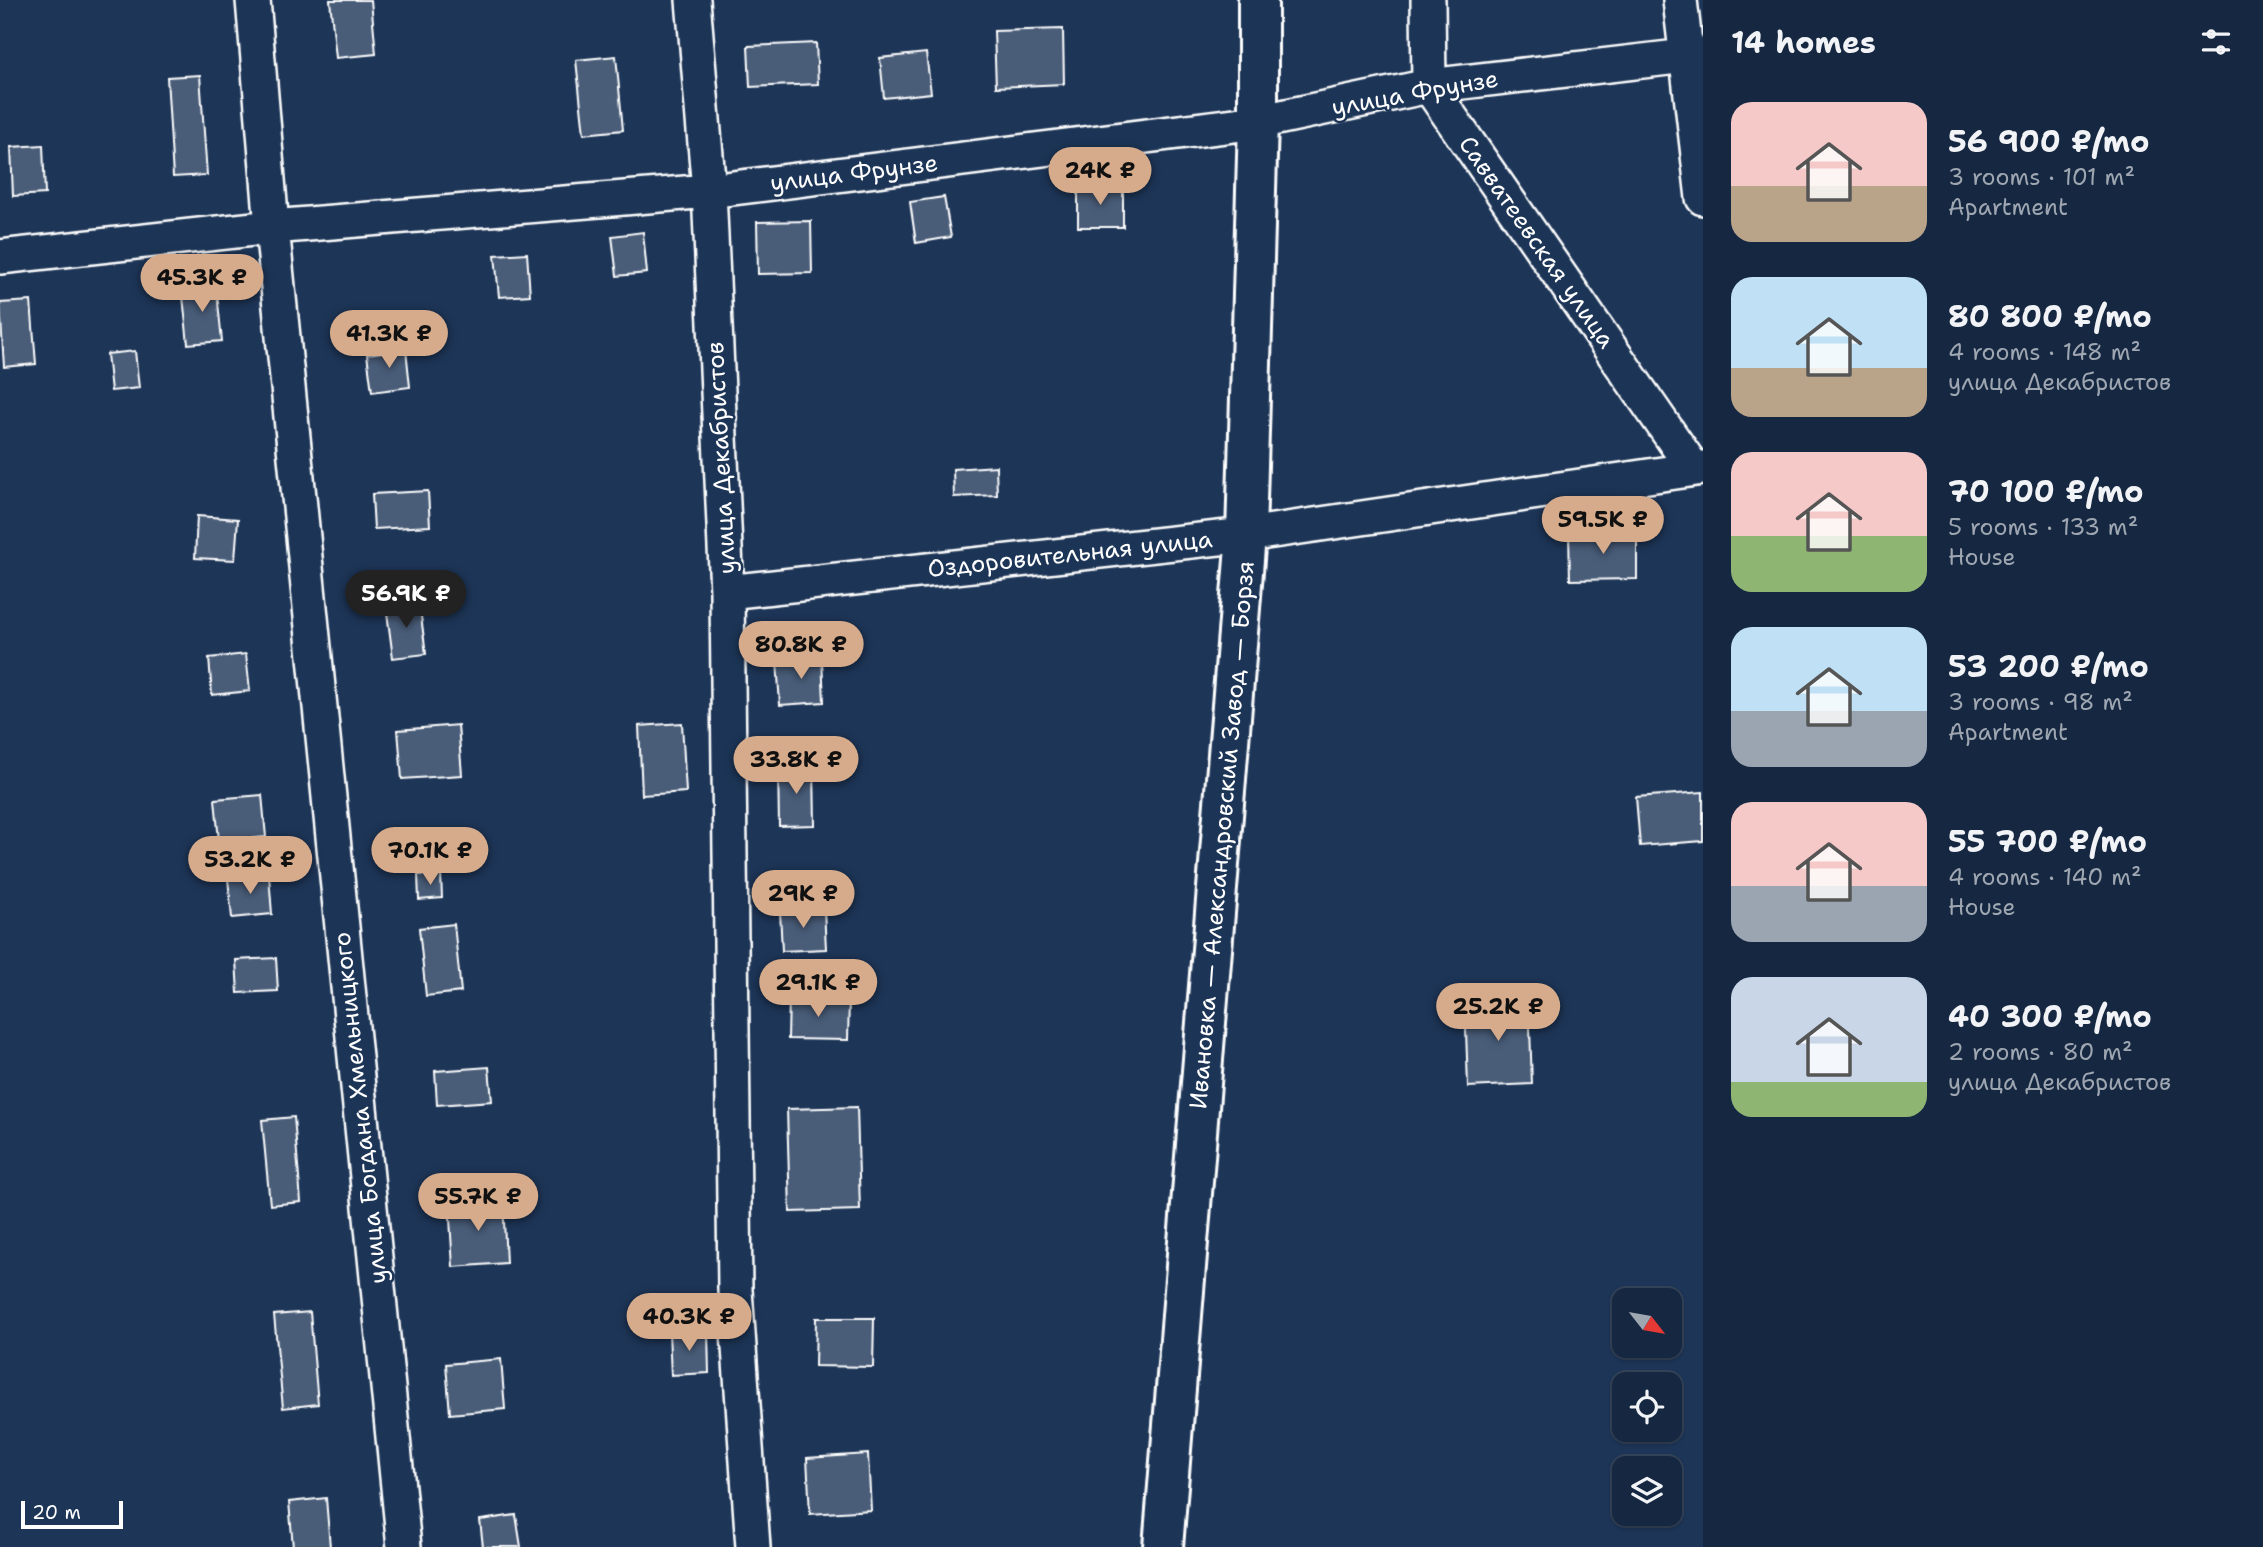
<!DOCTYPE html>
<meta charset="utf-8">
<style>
:root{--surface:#162841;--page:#1f3048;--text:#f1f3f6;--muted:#9ea6b1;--line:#35445a;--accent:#d6ab8b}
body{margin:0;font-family:"Shantell Sans",sans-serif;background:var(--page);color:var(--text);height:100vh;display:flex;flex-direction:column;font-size:26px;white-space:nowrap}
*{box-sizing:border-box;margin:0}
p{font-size:23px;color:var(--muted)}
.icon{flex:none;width:38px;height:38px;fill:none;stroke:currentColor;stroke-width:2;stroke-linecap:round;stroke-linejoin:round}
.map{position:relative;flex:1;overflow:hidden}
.sheet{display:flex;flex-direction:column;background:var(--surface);width:560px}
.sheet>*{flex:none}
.needle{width:46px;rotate:121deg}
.buttons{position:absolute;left:1612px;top:1288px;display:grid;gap:14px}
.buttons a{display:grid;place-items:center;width:70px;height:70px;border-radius:14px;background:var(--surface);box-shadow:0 2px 5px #0004,0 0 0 2px var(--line);font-size:35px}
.scale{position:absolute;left:21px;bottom:18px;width:102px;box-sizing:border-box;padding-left:7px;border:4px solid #fff;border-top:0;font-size:19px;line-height:24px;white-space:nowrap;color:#fff;-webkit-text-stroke:5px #1d3557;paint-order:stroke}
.price{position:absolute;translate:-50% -60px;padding:0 16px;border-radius:24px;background:var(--accent);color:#111;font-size:23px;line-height:46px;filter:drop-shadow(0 2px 4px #0008)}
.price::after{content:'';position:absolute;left:50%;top:42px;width:21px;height:16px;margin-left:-10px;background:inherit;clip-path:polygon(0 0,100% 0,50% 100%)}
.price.current{background:#222;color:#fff}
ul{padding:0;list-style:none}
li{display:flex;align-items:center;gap:21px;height:175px;padding:0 28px}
li span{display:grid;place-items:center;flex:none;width:196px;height:140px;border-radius:21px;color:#555}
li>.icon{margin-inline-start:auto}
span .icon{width:84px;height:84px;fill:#fffc;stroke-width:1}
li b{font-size:30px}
h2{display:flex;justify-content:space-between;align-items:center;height:84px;padding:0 28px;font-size:30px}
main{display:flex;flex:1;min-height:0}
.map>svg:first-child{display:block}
</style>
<main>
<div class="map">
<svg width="1703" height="1547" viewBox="0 0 1703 1547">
<rect width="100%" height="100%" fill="#1d3557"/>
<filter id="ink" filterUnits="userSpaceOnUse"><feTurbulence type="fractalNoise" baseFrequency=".0143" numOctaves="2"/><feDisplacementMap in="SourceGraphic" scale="14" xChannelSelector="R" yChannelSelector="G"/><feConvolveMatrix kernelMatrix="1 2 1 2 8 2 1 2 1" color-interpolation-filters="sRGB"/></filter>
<g filter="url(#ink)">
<path fill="#4a5d79" stroke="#fff" stroke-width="2" d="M330,0H371L376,54L336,58Z
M1063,29L1064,84L996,87L994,31Z
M816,43L818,84L750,87L748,46Z
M926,53L931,93L884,98L880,58Z
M616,56L623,130L584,134L576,60Z
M200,75L207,175L173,177L167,77Z
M43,145L45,194L13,196L11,147Z
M1078,186H1123V227H1078Z
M944,197L951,237L916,243L910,202Z
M811,221L812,273L758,274L757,222Z
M643,232L647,273L617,276L612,236Z
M527,253L530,295L499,297L495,255Z
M216,283L222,341L188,344L182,287Z
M31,301L36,364L4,367L0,303Z
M406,349L410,387L372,392L367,354Z
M135,351L139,388L111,391L107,354Z
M996,466L997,495L954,497L953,469Z
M428,491L430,526L374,529L372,494Z
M197,516L238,519L235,560L195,558Z
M1637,531V579L1570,580L1569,533Z
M419,601L426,654L393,658L386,605Z
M246,654L250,691L212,695L209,658Z
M822,658L824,702L780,705L777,661Z
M682,723L686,792L642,795L639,726Z
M458,725L462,775L402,779L398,730Z
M814,766L815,825L779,826L778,767Z
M1703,792V841L1640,846L1636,797Z
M262,795L266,837L219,841L215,799Z
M441,874L442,898L419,900L418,875Z
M269,875L272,914L232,918L228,879Z
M824,909L826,949L782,951L780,911Z
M454,924L461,992L426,996L419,928Z
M276,958L278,991L238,993L236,960Z
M789,998L849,999L848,1040L788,1039Z
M1529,999L1532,1084L1468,1087L1465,1002Z
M489,1067L492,1101L437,1105L435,1071Z
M857,1107L860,1210L790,1212L787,1109Z
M294,1117L301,1202L270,1205L262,1120Z
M503,1200L506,1263L453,1267L449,1203Z
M310,1312L318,1404L283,1408L274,1315Z
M816,1318H874L873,1367L815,1366Z
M708,1331L709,1373L671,1375L669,1332Z
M501,1359L505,1409L450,1414L446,1364Z
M868,1454L871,1510L810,1514L807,1458Z
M326,1498L330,1547H293L289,1502Z
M516,1515L521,1547H483L480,1520Z"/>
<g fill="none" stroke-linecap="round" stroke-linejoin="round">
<g stroke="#fff" stroke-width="38">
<path id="street" d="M253,0L272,227L404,1547
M693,0L709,191L727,592L735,1290L753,1547
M1428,0L1429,86L1693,468
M1680,0L1703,198
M0,257L272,227L709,191L1258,122L1429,86L1703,54
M727,592L1246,535L1703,468"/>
</g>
<g stroke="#fff" stroke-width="44">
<path id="secondary" d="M1163,1547L1246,535L1258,122V0"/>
</g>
<use href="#street" stroke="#1d3557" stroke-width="33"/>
<use href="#secondary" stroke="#1d3557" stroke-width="38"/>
</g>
</g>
<g text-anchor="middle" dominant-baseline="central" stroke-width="5" stroke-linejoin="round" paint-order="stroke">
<g font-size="24" fill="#fff" stroke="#1d3557">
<text transform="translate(1415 93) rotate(-10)">улица Фрунзе</text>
<text transform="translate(854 173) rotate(-7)">улица Фрунзе</text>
<text transform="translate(1537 242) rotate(55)">Савватеевская улица</text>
<text transform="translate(721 458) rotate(-93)">улица Декабристов</text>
<text transform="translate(1070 554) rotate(-6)">Оздоровительная улица</text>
<text transform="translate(1222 835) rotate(-85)">Ивановка — Александровский Завод — Борзя</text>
<text transform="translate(360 1108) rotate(-96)">улица Богдана Хмельницкого</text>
</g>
</g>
</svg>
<div class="buttons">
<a><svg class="needle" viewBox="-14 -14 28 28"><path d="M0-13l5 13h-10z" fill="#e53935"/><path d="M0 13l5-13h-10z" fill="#9ea6b1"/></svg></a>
<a><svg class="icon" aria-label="locate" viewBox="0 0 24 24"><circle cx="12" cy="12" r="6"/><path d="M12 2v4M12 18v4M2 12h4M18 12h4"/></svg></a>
<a><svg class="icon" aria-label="layers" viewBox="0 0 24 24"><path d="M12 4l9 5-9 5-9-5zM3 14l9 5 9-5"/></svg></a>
</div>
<div class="scale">20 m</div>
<b class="price" style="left:1100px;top:207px">24K ₽</b>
<b class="price" style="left:202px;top:314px">45.3K ₽</b>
<b class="price" style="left:389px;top:370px">41.3K ₽</b>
<b class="price" style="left:1603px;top:556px">59.5K ₽</b>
<b class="price current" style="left:406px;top:630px">56.9K ₽</b>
<b class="price" style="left:801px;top:681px">80.8K ₽</b>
<b class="price" style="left:796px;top:796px">33.8K ₽</b>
<b class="price" style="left:430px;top:887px">70.1K ₽</b>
<b class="price" style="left:250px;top:896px">53.2K ₽</b>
<b class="price" style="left:803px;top:930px">29K ₽</b>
<b class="price" style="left:818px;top:1019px">29.1K ₽</b>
<b class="price" style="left:1498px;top:1043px">25.2K ₽</b>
<b class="price" style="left:478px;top:1233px">55.7K ₽</b>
<b class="price" style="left:689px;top:1353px">40.3K ₽</b>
</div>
<section class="sheet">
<h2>14 homes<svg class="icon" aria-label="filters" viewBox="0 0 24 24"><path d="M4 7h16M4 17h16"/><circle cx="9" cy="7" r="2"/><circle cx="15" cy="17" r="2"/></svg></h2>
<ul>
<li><span style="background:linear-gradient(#f6c9c9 60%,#b9a48a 0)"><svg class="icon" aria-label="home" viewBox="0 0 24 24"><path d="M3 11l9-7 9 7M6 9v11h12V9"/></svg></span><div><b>56 900 ₽/mo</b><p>3 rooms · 101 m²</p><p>Apartment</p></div></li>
<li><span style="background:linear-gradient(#bfe0f5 65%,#b9a48a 0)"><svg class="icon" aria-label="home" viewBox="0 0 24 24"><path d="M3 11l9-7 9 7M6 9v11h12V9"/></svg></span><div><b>80 800 ₽/mo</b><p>4 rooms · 148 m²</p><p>улица Декабристов</p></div></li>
<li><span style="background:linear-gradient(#f6c9c9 60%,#8fb573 0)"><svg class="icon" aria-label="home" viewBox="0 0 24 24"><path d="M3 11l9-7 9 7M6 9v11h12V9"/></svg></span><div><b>70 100 ₽/mo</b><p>5 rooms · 133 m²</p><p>House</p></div></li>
<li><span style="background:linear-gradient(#bfe0f5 60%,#9aa5b1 0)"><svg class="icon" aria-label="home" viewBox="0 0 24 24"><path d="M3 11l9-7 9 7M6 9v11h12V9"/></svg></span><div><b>53 200 ₽/mo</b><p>3 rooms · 98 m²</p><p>Apartment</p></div></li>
<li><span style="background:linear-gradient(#f6c9c9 60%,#9aa5b1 0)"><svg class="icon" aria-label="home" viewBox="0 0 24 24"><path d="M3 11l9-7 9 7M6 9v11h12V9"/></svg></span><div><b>55 700 ₽/mo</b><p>4 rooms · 140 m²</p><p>House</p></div></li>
<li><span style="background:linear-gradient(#c9d6e8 75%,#8fb573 0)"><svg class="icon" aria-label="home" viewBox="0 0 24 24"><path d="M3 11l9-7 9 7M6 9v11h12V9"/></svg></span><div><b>40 300 ₽/mo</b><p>2 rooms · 80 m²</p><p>улица Декабристов</p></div></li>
</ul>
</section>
</main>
